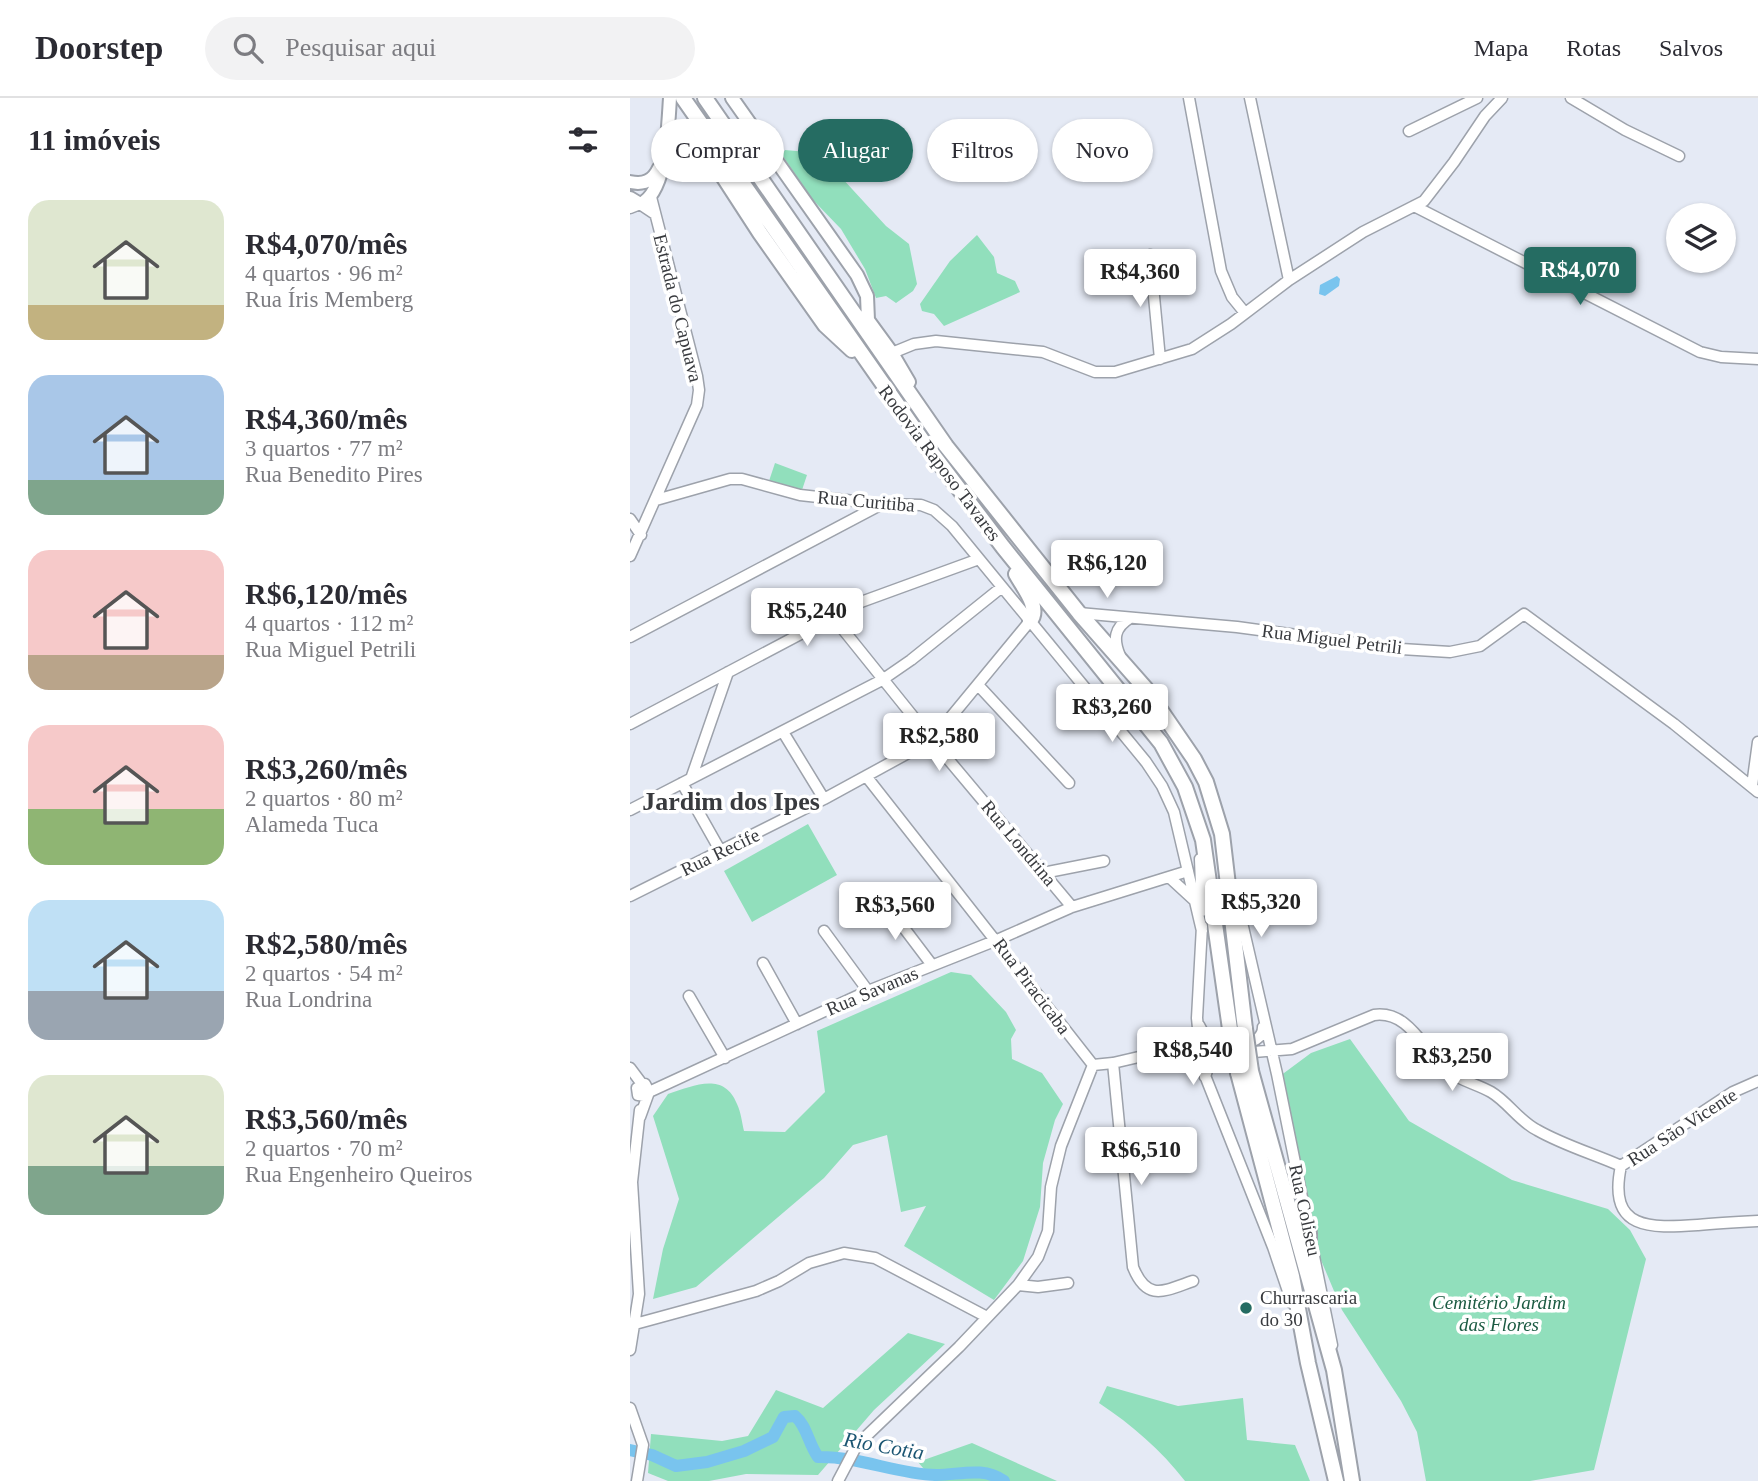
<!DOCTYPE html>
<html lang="pt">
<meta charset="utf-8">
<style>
:root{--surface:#fff;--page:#f2f2f3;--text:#2b2b33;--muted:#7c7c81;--line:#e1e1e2;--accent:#256c62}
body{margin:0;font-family:"Times New Roman",serif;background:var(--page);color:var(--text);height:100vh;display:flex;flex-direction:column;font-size:26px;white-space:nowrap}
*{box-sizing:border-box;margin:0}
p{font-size:23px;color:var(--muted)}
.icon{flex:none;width:38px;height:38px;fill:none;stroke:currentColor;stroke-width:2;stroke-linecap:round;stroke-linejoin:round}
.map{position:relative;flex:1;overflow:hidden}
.sheet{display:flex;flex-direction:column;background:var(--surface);width:630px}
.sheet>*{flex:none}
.guide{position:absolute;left:21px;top:21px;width:665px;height:63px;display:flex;gap:14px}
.buttons{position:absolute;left:1036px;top:105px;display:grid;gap:14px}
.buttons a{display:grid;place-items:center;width:70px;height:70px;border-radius:50%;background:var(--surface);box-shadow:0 2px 5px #0004;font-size:35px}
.price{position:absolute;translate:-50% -60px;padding:0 16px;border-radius:7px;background:#fff;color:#222;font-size:23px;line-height:46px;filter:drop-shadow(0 2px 4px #0008)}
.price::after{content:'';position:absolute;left:50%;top:42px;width:21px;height:16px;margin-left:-10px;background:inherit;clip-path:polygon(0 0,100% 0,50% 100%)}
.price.selected{background:var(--accent);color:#fff}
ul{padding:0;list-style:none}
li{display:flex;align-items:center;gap:21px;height:175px;padding:0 28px}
li span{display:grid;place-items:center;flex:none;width:196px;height:140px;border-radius:21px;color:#555}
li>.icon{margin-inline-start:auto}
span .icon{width:84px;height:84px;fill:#fffc;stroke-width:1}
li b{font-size:30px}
h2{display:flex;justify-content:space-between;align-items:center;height:84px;padding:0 28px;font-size:30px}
.pill{padding:0 24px;border-radius:32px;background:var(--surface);box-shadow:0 2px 5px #0004;font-size:24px;line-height:63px}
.pill.selected{background:var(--accent);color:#fff}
header{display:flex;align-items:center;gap:42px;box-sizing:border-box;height:98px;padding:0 35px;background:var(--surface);border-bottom:2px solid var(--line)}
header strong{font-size:33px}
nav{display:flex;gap:38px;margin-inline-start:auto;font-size:24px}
.search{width:490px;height:63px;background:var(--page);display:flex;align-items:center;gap:18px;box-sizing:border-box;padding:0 24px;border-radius:38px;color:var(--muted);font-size:26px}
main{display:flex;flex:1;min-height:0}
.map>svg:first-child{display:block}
</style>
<header>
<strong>Doorstep</strong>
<div class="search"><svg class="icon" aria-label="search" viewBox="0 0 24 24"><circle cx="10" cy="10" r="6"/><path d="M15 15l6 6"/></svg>Pesquisar aqui</div>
<nav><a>Mapa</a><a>Rotas</a><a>Salvos</a></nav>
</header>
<main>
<section class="sheet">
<h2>11 imóveis<svg class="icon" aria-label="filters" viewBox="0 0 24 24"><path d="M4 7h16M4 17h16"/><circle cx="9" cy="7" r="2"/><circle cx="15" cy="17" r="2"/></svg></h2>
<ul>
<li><span style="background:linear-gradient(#dfe7d0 75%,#c2b280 0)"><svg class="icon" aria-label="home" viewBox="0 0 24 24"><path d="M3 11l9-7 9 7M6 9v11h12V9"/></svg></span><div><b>R$4,070/mês</b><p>4 quartos · 96 m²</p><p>Rua Íris Memberg</p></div></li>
<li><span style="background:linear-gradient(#a9c7e8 75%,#7fa58c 0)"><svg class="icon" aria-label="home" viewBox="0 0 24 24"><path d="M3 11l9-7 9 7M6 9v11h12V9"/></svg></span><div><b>R$4,360/mês</b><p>3 quartos · 77 m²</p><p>Rua Benedito Pires</p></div></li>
<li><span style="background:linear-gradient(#f6c9c9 75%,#b9a48a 0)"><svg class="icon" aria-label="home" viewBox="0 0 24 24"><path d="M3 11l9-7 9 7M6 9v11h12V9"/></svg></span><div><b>R$6,120/mês</b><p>4 quartos · 112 m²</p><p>Rua Miguel Petrili</p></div></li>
<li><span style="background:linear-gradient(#f6c9c9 60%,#8fb573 0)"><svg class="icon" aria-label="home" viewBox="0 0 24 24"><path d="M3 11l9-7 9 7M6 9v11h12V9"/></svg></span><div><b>R$3,260/mês</b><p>2 quartos · 80 m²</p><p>Alameda Tuca</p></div></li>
<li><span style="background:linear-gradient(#bfe0f5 65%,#9aa5b1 0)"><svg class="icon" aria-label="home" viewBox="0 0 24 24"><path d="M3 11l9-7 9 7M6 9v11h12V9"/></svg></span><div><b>R$2,580/mês</b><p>2 quartos · 54 m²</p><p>Rua Londrina</p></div></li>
<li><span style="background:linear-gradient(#dfe7d0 65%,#7fa58c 0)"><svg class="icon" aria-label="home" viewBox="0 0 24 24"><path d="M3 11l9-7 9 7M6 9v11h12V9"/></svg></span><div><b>R$3,560/mês</b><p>2 quartos · 70 m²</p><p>Rua Engenheiro Queiros</p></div></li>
</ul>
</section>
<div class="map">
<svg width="1128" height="1383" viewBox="0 0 1128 1383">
<rect width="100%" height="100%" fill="#e5eaf5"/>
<path fill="#91dfbc" d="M155,52L189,55L256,128L279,146L287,186L283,193L266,205L256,198L246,200L235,171L211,131L183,102L152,57Z
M347,137L364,159L367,175L385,183L390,194L314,228L304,216L292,213L290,206L320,163Z
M145,365L177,377L171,395L138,386Z
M178,726L207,777L122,824L94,773Z
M321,874L341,877L376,914L386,932L381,941L382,961L412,975L433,1006L425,1022L413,1065L410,1109L393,1163L364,1202L274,1148L296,1108L271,1114L257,1037L223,1047L194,1080L66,1189L23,1201L33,1151L49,1101L23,1018L38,996C63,988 94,973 107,1006C111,1014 112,1025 114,1033L155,1034L195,994L187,933Z
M720,941L779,1023L882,1082L978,1111L1000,1132L1016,1161L964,1372L900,1383H796L787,1334L771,1303L712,1212L683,1143L650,978L681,955Z
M278,1235L315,1246L244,1312L188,1377L116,1376L79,1383H38L18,1375L21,1336L92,1343L118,1338L146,1292L193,1310Z
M477,1288L548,1308L613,1300L617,1342L665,1347L680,1383H555C531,1352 502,1327 469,1305Z
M342,1345L427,1383H304L288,1364Z"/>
<path fill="#79c4ee" d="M707,178L710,181L709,188L695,198L689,196L690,187Z"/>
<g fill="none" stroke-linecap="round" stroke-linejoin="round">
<path stroke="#79c4ee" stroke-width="12" d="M0,1352L22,1357L46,1368L77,1364L114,1353L143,1339L154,1319L165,1318C177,1328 178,1345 188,1359C228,1358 266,1376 306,1377C330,1377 352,1368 374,1383"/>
<g stroke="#9da2ab" stroke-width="13">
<path id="minor" d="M559,0L591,173L602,199L615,215
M620,0L659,182
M941,0L995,32L1049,58
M779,33L847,0
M784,108L1070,254L1091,259L1128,261
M0,110L10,106L25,116
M520,157L530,261
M262,255L284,246L306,243L413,254L465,274H485L562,251L601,226L659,182L733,134L794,103L824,64L855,18L872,0
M26,402L100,381H112L170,397L252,406L291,407L304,412L322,428L516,664L532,688L544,714L572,833
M0,421L11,437
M0,458L67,307L69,292L67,278L21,99
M449,515L607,529L771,551L820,554L850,548L894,516L1044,626L1128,694
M203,519L302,642L442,809
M0,539L252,406
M490,558C483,541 484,530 500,520
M348,587L439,685
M0,626L231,504L349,461
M153,634L194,701
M62,678L98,574
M236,678L463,967
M52,685L91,754
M1122,688L1128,644
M0,712L252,582L281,562L372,489
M570,761L572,813
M413,775L474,763
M539,779L564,802
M604,790L647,976L702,1247
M0,798L194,701L302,642L400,523
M252,801L302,867
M572,828L567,920L572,970L643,1149L662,1205
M194,833L238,893
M133,865L167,926
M59,898L95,960
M569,927L576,940C591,947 633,952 633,929
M624,954L662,951L744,917C780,912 794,954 818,973C831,983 847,986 861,994C878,1004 889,1023 907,1032C933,1047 964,1056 991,1068
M483,965L503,1169C517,1204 534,1193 563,1183
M463,967L483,965L556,948L592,953
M0,970L12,986
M575,979L579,966L592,953H597
M1128,983L1103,994L991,1068C977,1133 1021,1130 1068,1127C1088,1125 1108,1124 1128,1123
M16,998L8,997L7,990L15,986L19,994
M10,1019L19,994L238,893L367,842L442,809L558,773
M388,1187L408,1189L438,1185
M5,1226L126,1193L149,1183L179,1165L214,1155L245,1160L357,1219
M0,1252L9,1196L2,1084L10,1012
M0,1310L13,1347L7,1383
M208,1383L227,1347L329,1249L388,1187L408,1159L418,1133L421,1089L431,1048L463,967"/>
</g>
<g stroke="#9da2ab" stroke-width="16">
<path id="major" d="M102,0L227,177L237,198L238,222
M0,84C14,87 23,83 29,70
M0,100L10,106C37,95 38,27 40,0
M235,218L262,255L279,284"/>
</g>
<g stroke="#9da2ab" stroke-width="18">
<path id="highway" d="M53,0L295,346L373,449L531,645L555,689L573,742L600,931
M75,0L316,348L449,515L516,591L564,661L576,684L592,736L615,931
M85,51L88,68L93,78L130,135L195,227L222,252
M386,476C393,489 411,510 400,523
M621,973L704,1272L722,1383
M608,975L662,1178L678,1265L706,1383
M679,1159V1135"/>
</g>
<use href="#minor" stroke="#fff" stroke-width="10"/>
<use href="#major" stroke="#fff" stroke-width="12"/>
<use href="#highway" stroke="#fff" stroke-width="14"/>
<g stroke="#9da2ab" stroke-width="18" stroke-linecap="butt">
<path id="highway-bridge" d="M600,931L608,975
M615,931L621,973"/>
</g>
<use href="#highway-bridge" stroke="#fff" stroke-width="14"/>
</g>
<circle fill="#256c62" stroke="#fff" stroke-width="2.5" cx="616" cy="1210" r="7"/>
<g text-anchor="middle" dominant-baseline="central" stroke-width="7" stroke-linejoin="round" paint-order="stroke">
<g font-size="19" fill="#383a3e" stroke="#fff">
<text transform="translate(48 210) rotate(76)">Estrada do Capuava</text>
<text transform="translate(310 365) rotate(53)">Rodovia Raposo Tavares</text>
<text transform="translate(236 403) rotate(5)">Rua Curitiba</text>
<text transform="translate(702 541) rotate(7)">Rua Miguel Petrili</text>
<text transform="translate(389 745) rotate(50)">Rua Londrina</text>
<text transform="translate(90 754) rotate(-26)">Rua Recife</text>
<text transform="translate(402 888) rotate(53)">Rua Piracicaba</text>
<text transform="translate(242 893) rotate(-23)">Rua Savanas</text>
<text transform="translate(1052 1029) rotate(-33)">Rua São Vicente</text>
<text transform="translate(675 1112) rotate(78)">Rua Coliseu</text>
</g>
<g font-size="19" fill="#383a3e" stroke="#fff" text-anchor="start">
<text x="630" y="1199">Churrascaria<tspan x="630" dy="22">do 30</tspan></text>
</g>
<g font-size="19" font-style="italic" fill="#1b5a42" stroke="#fff">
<text x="869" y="1204">Cemitério Jardim<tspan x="869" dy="22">das Flores</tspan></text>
</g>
<g font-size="21" font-style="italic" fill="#1b5572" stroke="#fff">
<text transform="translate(254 1348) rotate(10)">Rio Cotia</text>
</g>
<g font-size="26" font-weight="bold" fill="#383a3e" stroke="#fff">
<text x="101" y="703">Jardim dos Ipes</text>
</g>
</g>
</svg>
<div class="buttons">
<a><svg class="icon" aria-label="layers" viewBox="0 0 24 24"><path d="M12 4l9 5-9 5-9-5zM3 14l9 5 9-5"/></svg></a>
</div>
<b class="price selected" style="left:950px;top:209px">R$4,070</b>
<b class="price" style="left:510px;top:211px">R$4,360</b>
<b class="price" style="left:477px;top:502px">R$6,120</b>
<b class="price" style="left:177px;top:550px">R$5,240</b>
<b class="price" style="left:482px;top:646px">R$3,260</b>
<b class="price" style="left:309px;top:675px">R$2,580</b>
<b class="price" style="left:631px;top:841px">R$5,320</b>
<b class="price" style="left:265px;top:844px">R$3,560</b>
<b class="price" style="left:563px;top:989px">R$8,540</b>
<b class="price" style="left:822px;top:995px">R$3,250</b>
<b class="price" style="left:511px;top:1089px">R$6,510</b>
<div class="guide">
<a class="pill">Comprar</a>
<a class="pill selected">Alugar</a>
<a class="pill">Filtros</a>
<a class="pill">Novo</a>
</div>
</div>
</main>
